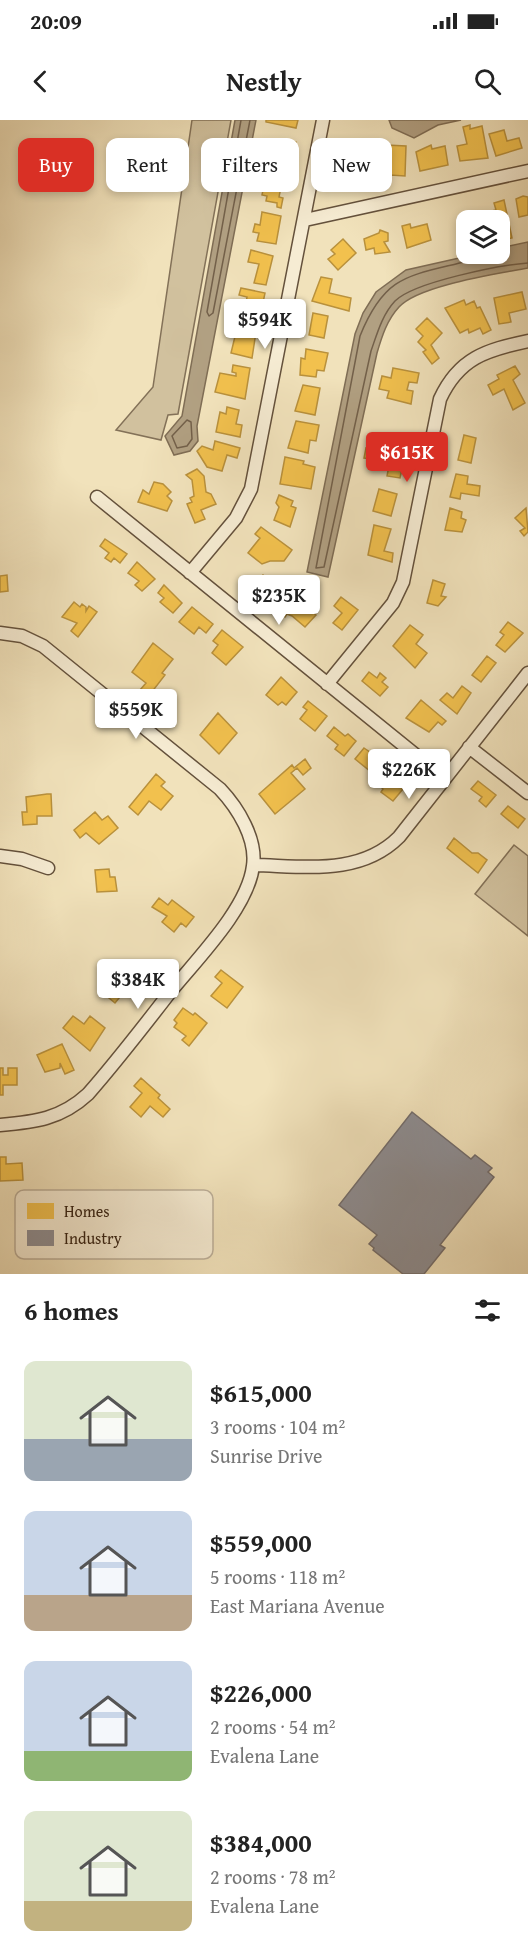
<!DOCTYPE html>
<meta charset="utf-8">
<style>
:root{--surface:#fff;--page:#f6f6f6;--text:#222;--muted:#767676;--accent:#d93025}
body{margin:0;font-family:"Gentium Book Plus",serif;background:var(--page);color:var(--text);height:100vh;display:flex;flex-direction:column;font-size:22px;white-space:nowrap}
*{box-sizing:border-box;margin:0}
p{font-size:20px;color:var(--muted)}
.icon{flex:none;width:33px;height:33px;fill:none;stroke:currentColor;stroke-width:2;stroke-linecap:round;stroke-linejoin:round}
.map{position:relative;height:1154px;overflow:hidden}
.sheet{display:flex;flex-direction:column;background:var(--surface);flex:1}
.sheet>*{flex:none}
.guide{position:absolute;left:18px;top:18px;width:492px;height:54px;display:flex;gap:12px}
.tools{position:absolute;left:456px;top:90px;display:grid;gap:12px}
.tools a{display:grid;place-items:center;width:54px;height:54px;border-radius:12px;background:var(--surface);box-shadow:0 3px 9px #0003;font-size:30px}
.price{position:absolute;translate:-50% -51px;padding:0 14px;border-radius:6px;background:#fff;color:#222;font-size:20px;line-height:39px;filter:drop-shadow(0 2px 3px #0008)}
.price::after{content:'';position:absolute;left:50%;top:36px;width:18px;height:14px;margin-left:-9px;background:inherit;clip-path:polygon(0 0,100% 0,50% 100%)}
.price.on{background:var(--accent);color:#fff}
ul{padding:0;list-style:none}
li{display:flex;align-items:center;gap:18px;height:150px;padding:0 24px}
li span{display:grid;place-items:center;flex:none;width:168px;height:120px;border-radius:12px;color:#555}
li>.icon{margin-inline-start:auto}
span .icon{width:72px;height:72px;fill:#fffc;stroke-width:1}
li b{font-size:26px}
h2{display:flex;justify-content:space-between;align-items:center;height:72px;padding:0 24px;font-size:26px}
.chip{padding:0 21px;border-radius:12px;background:var(--surface);box-shadow:0 3px 9px #0003;font-size:21px;line-height:54px}
.chip.on{background:var(--accent);color:#fff}
.status{display:flex;justify-content:space-between;align-items:center;height:42px;padding:0 30px;background:var(--surface);direction:ltr}
.status svg{height:16px;fill:currentColor}
header{display:flex;justify-content:space-between;align-items:center;height:78px;padding:0 24px;background:var(--surface);font-size:27px;font-weight:700}
.map>svg:first-child{display:block}
</style>
<div class="status"><b>20:09</b><svg viewBox="0 0 49 12"><path d="M0 12V9h3v3zM5 12V6h3v6zM10 12V3h3v9zM15 12V0h3v12zM26 1h20v11H26zM47 4h2v5h-2z"/></svg></div>
<header><svg class="icon" aria-label="back" viewBox="0 0 24 24"><path d="M15 5l-7 7 7 7"/></svg>Nestly<svg class="icon" aria-label="search" viewBox="0 0 24 24"><circle cx="10" cy="10" r="6"/><path d="M15 15l6 6"/></svg></header>
<div class="map">
<svg width="528" height="1154" viewBox="0 0 528 1154">
<rect width="100%" height="100%" fill="#f1e2bb"/>
<filter id="stains"><feTurbulence type="fractalNoise" baseFrequency=".00333" numOctaves="4"/><feColorMatrix values="0 0 0 0 .2 0 0 0 0 .09 0 0 0 0 .02 0 0 0 .5 -.17"/></filter>
<radialGradient id="worn" r=".72"><stop offset=".6" stop-color="#630" stop-opacity="0"/><stop offset="1" stop-color="#630" stop-opacity=".3"/></radialGradient>
<path fill="#d1c19e" stroke="#837158" stroke-width="1.5" d="M192,0H231L178,294L168,295L161,320L116,310L153,267Z
M514,725L528,736V816L475,774Z"/>
<path fill="#b1a082" stroke="#7f6d55" stroke-width="1.5" d="M235,0H256L197,306L198,321L190,331L174,335L165,316L182,296Z
M389,0H461L438,5L414,18L392,8Z
M528,122V148C498,154 419,165 399,187C387,200 382,216 377,233L328,457L307,452L355,214L363,193L376,172L406,150L477,134H500V128Z"/>
<path fill="#f2c14e" stroke="#b9913c" stroke-width="1.5" d="M266,0H298L296,8L266,2Z
M470,5V9L482,6L488,38L460,41L457,26L467,24L463,7Z
M504,10L507,21L519,18L522,28L496,36L489,14Z
M277,19L296,22L294,32L288,31L285,43L272,41L274,34L269,33L271,24H276Z
M386,25L406,26L405,56L390,55V58H378V32L386,31Z
M431,25L432,29L445,26L448,45L420,51L416,32Z
M266,55L288,59L286,67H281L279,77L283,78L281,88L277,87V83L266,81L267,76L262,75Z
M523,76L528,77V95L519,97L516,79Z
M504,80L512,118L500,120V100H480L478,94L496,90L494,83Z
M262,92L281,96L276,124L257,121L259,113L253,112L255,104L260,105Z
M410,104L411,108L427,104L431,120L407,128L402,106Z
M380,110L388,113V121L384,122L390,132L375,134L374,128L366,130L364,119L379,113Z
M343,119L356,133L338,150L328,139L335,134L331,130Z
M251,130L273,136L266,165L254,163L259,144L248,142Z
M321,157L332,159L329,173L351,178L349,191L312,181Z
M241,168L265,173L259,202L243,199L247,177L239,175Z
M522,172L526,189L509,193L511,202L499,204L494,178Z
M464,180L466,185L474,181L477,188L480,187L491,210L483,214L480,208L469,213L468,209L460,213L445,188Z
M313,193L328,196L324,218L309,215Z
M427,198L442,213L431,225L439,238L432,244L423,232L426,230L418,222L423,216L416,209Z
M238,204L245,206L244,210L256,212L252,238L231,233Z
M306,229L328,233L324,251L317,250L316,257L300,255L301,238L305,239Z
M233,245L250,248L245,279L215,272L220,253L236,256V253L232,252Z
M515,246L520,254L513,260L525,283L513,290L504,269L493,275L488,265L499,259L497,255Z
M393,248L419,253L417,263L409,262L407,270L413,271L411,284L387,278L389,271L379,269L382,256L391,258Z
M303,265L320,268L315,295L295,291Z
M227,287L239,290L236,304L242,305L240,317L216,312L220,292L226,294Z
M296,301L319,305L316,321L310,320L308,333L288,328Z
M464,315L476,318L471,343L458,340Z
M215,321L240,328L237,338L227,335L222,351L207,347L197,331L202,326L213,330Z
M396,324L407,326L400,358L387,356L390,341L364,338L366,328L391,333L392,329L396,330Z
M285,337L304,341L303,344L315,347L311,369L280,364Z
M197,349L204,356L206,372L211,374L216,384L201,390L205,399L195,403L187,384L192,382L190,378L194,376L192,360L186,355Z
M456,354L468,356L467,364L480,366L479,376L461,373L460,379L450,377Z
M154,362L163,364L171,372L167,376L172,381L167,391L138,382L143,370L149,374Z
M379,369L397,374L391,396L373,391Z
M279,375L293,381L291,386L296,388L290,407L274,400L279,387L276,383Z
M450,388L462,392L461,398L466,400L462,412L445,410Z
M526,388L528,412L524,416L520,411L525,408L515,398Z
M374,405L391,409L384,431L393,433L392,442L368,435Z
M261,407L292,430L284,441H270L262,444L248,433L260,418L255,414Z
M105,419L127,434L120,443L114,438L111,442L105,438L109,433L100,426Z
M137,442L155,459L142,471L135,465L139,461L128,453Z
M7,455L8,471L0,472V456Z
M263,455L276,466L278,463L286,470L275,484L255,472L257,470L253,466Z
M433,460L445,464L441,476L446,477L438,486L427,483Z
M164,465L182,483L173,493L160,482L164,478L158,473Z
M341,477L358,490L342,510L333,503L342,493L334,486Z
M293,479L296,483L299,479L316,495L305,507L292,496L287,494L285,497L280,493Z
M74,482L80,487L82,484L86,487V491L89,486L97,492L78,517L71,511L77,503L62,497Z
M192,487L213,504L206,513L199,507L194,514L179,502Z
M508,502L523,513L505,532L496,525L504,515L500,512Z
M410,505L423,515L416,524L427,533L415,548L393,526Z
M222,510L243,527L226,545L212,533L218,525L213,521Z
M153,523L173,539L162,553L165,555L148,577L140,570L146,563L132,552Z
M487,536L496,543L481,562L472,555Z
M369,552L377,558L380,553L386,558L382,562L388,567L380,576L362,561Z
M281,557L297,572L286,585L282,582L278,585L266,575Z
M462,566L471,573L457,594L440,580L447,573L453,578Z
M421,580L446,601L442,605L438,602L429,612L406,598Z
M308,581L327,596L315,611L300,599L307,590L303,587Z
M218,593L237,613L219,634L200,615Z
M334,607L345,616L348,614L356,621L344,636L335,629L338,625L327,616Z
M364,628L386,643L376,656L355,639Z
M305,639L311,648L303,655L297,648L291,653L305,669L275,694L259,674L292,645L294,648Z
M156,654L165,662L161,666L173,676L161,690L149,681L138,695L129,687Z
M388,654L397,662L401,657L408,663L393,681L381,672L383,669L379,665Z
M478,661L496,675L486,687L479,681L482,677L471,669Z
M47,674H51L52,696H37V704L23,705L22,692H27L26,677Z
M508,686L525,699L518,708L501,694Z
M95,692L102,700L108,696L118,708L99,724L86,713L80,718L74,710Z
M454,718L472,733H478L487,740L478,753L447,728Z
M109,749L110,757H115L117,771L97,772L95,750Z
M159,778L168,785L172,780L194,797L186,807L181,803L174,812L162,802L167,796L152,787Z
M221,850L243,867L227,888L211,876L222,863L215,857Z
M118,854L138,870L132,878L124,872L115,883L103,873L111,858L114,860Z
M183,888L193,895L195,893L207,903L189,926L182,920L186,916L174,907L177,903L174,900Z
M73,896L84,904L90,896L105,908L90,931L63,908Z
M62,924L74,950L65,954L60,943V948L45,952L37,935Z
M0,948H3V955H8V948H17V965H3V975H0Z
M141,958L160,975L158,978L170,989L163,997L150,986L141,997L130,987L142,973L134,966Z
M0,1037H6V1044L22,1043L23,1060L0,1061Z"/>
<path fill="#8d8d92" stroke="#736d6c" stroke-width="1.5" d="M412,992L471,1039L475,1035L492,1048L488,1052L494,1057L440,1125L445,1128L424,1154H403L373,1130L374,1128L369,1124L377,1115L339,1085Z"/>
<g fill="none" stroke-linecap="round" stroke-linejoin="round">
<path stroke="#73604a" stroke-width="1.5" d="M241,0L207,192L209,196L213,193L250,0
M473,134L468,141C409,156 385,154 360,216L316,448L324,447L371,231C377,214 382,195 395,181C414,162 500,145 528,143
M187,300L191,302L192,319L187,326L177,328L172,316Z"/>
<g stroke="#64513c" stroke-width="15">
<path id="minor" d="M305,100L528,51
M97,377L444,658
M190,453L236,398L251,369L323,0
M0,513L22,516L43,526L220,669C238,688 257,719 253,746C248,788 197,839 171,871C144,906 117,941 88,974C61,999 35,1002 0,1005
M327,564L393,483L403,462L440,279C459,238 486,230 528,221
M469,627L528,673
M0,736L22,739L48,748
M254,745C304,746 360,756 399,717L528,553"/>
</g>
<use href="#minor" stroke="#f6ecd3" stroke-width="12"/>
</g>
<rect x="15" y="1070" width="198" height="69" rx="9" fill="#f6ecd3" stroke="#bcaf99" stroke-width="1.5"/>
<rect x="27" y="1083" width="27" height="16" fill="#f2c14e"/>
<rect x="27" y="1110" width="27" height="16" fill="#8d8d92"/>
<g font-size="16" fill="#352112">
<text x="64" y="1097">Homes</text>
<text x="64" y="1124">Industry</text>
</g>
<rect width="100%" height="100%" filter="url(#stains)"/>
<rect width="100%" height="100%" fill="url(#worn)"/>
</svg>
<div class="tools">
<a><svg class="icon" aria-label="layers" viewBox="0 0 24 24"><path d="M12 4l9 5-9 5-9-5zM3 14l9 5 9-5"/></svg></a>
</div>
<b class="price" style="left:265px;top:230px">$594K</b>
<b class="price on" style="left:407px;top:363px">$615K</b>
<b class="price" style="left:279px;top:506px">$235K</b>
<b class="price" style="left:136px;top:620px">$559K</b>
<b class="price" style="left:409px;top:680px">$226K</b>
<b class="price" style="left:138px;top:890px">$384K</b>
<div class="guide">
<a class="chip on">Buy</a>
<a class="chip">Rent</a>
<a class="chip">Filters</a>
<a class="chip">New</a>
</div>
</div>
<section class="sheet">
<h2>6 homes<svg class="icon" aria-label="filters" viewBox="0 0 24 24"><path d="M4 7h16M4 17h16"/><circle cx="9" cy="7" r="2"/><circle cx="15" cy="17" r="2"/></svg></h2>
<ul>
<li><span style="background:linear-gradient(#dfe7d0 65%,#9aa5b1 0)"><svg class="icon" aria-label="home" viewBox="0 0 24 24"><path d="M3 11l9-7 9 7M6 9v11h12V9"/></svg></span><div><b>$615,000</b><p>3 rooms · 104 m²</p><p>Sunrise Drive</p></div></li>
<li><span style="background:linear-gradient(#c9d6e8 70%,#b9a48a 0)"><svg class="icon" aria-label="home" viewBox="0 0 24 24"><path d="M3 11l9-7 9 7M6 9v11h12V9"/></svg></span><div><b>$559,000</b><p>5 rooms · 118 m²</p><p>East Mariana Avenue</p></div></li>
<li><span style="background:linear-gradient(#c9d6e8 75%,#8fb573 0)"><svg class="icon" aria-label="home" viewBox="0 0 24 24"><path d="M3 11l9-7 9 7M6 9v11h12V9"/></svg></span><div><b>$226,000</b><p>2 rooms · 54 m²</p><p>Evalena Lane</p></div></li>
<li><span style="background:linear-gradient(#dfe7d0 75%,#c2b280 0)"><svg class="icon" aria-label="home" viewBox="0 0 24 24"><path d="M3 11l9-7 9 7M6 9v11h12V9"/></svg></span><div><b>$384,000</b><p>2 rooms · 78 m²</p><p>Evalena Lane</p></div></li>
</ul>
</section>
